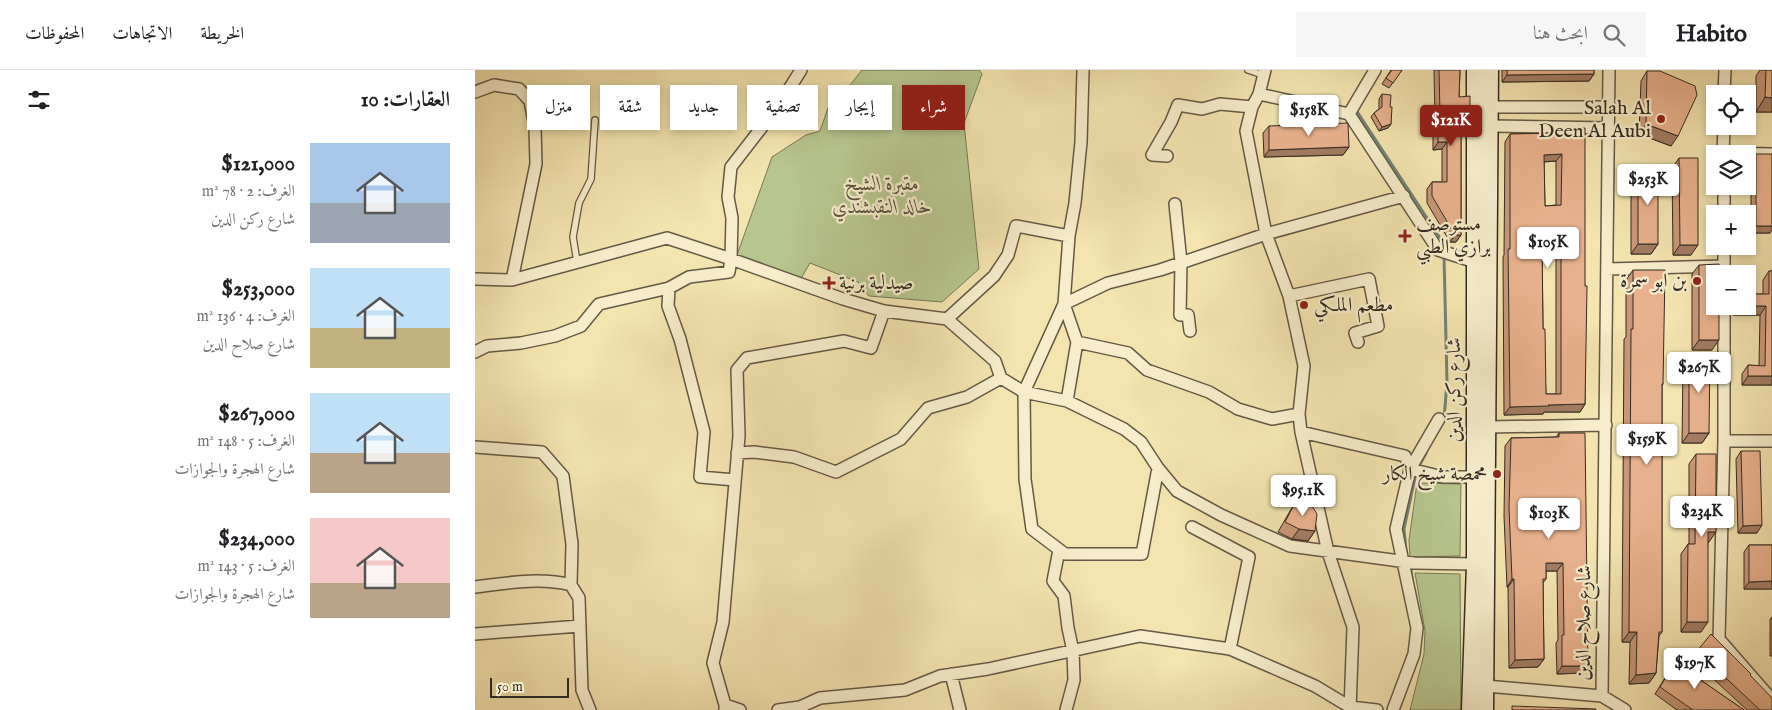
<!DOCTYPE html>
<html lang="ar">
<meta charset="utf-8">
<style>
:root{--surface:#fff;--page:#f6f6f6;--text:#202124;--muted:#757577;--line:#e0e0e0;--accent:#8f2418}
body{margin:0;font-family:"IM FELL English",Amiri,serif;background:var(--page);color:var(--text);direction:rtl;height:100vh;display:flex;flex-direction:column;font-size:19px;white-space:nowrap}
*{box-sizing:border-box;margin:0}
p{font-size:16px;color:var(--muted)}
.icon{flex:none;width:28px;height:28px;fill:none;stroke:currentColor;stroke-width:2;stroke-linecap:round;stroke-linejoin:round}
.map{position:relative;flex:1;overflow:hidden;direction:ltr}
.side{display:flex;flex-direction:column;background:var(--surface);width:475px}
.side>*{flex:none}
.top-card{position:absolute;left:15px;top:15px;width:475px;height:45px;direction:rtl;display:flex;gap:10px}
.fabs{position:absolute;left:1231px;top:15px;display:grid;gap:10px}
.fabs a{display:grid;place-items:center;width:50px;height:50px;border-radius:0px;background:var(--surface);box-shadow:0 2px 8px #0003;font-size:25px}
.scale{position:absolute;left:15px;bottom:12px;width:79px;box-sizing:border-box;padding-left:5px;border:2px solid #342b22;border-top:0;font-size:14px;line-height:18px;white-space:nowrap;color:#342b22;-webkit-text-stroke:4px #f7edcc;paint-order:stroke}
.price{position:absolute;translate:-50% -42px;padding:0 11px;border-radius:5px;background:#fff;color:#222;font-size:16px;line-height:32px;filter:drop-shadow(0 1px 2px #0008)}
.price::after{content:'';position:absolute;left:50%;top:30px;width:15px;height:11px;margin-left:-8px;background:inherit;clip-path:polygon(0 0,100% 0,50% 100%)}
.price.active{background:var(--accent);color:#fff}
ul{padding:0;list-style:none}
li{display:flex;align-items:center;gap:15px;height:125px;padding:0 25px}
li span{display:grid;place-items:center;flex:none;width:140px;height:100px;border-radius:0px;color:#555}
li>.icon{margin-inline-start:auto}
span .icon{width:60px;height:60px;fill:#fffc;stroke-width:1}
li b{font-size:21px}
h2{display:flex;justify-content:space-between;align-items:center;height:60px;padding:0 25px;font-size:21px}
.tag{padding:0 18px;border-radius:0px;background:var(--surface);box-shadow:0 2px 8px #0003;font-size:18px;line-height:45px}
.tag.active{background:var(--accent);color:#fff}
header{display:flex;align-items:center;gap:30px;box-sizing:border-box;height:70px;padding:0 25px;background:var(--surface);border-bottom:1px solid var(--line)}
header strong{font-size:24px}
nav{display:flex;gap:28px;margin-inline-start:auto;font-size:18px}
.search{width:350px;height:45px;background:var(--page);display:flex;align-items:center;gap:12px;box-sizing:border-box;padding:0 18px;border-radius:0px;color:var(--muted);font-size:19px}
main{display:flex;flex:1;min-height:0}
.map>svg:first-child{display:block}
</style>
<header>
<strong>Habito</strong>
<div class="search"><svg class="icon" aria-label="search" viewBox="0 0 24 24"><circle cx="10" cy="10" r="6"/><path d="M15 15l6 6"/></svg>ابحث هنا</div>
<nav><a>الخريطة</a><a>الاتجاهات</a><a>المحفوظات</a></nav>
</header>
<main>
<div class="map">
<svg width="1297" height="640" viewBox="0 0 1297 640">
<rect width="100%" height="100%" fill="#f3e4b0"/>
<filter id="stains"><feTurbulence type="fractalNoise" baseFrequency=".004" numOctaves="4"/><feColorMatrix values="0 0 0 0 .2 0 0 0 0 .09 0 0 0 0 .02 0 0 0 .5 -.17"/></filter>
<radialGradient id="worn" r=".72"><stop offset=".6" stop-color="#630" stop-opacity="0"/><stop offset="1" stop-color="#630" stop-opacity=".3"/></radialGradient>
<path fill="#b7c58e" stroke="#767858" d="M387,0H504L507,4L489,53L504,199L467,232L394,226L383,212L335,193L321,217L262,185L297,87L331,65L345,61L354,35L370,31L375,15Z
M942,413L986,414L985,486L935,487L934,470Z
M940,503L985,504L986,640H935L949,584L950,561Z"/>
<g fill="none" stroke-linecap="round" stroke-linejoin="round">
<path stroke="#728376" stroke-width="3" d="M881,40L969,174V179
M969,186L972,312L969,349
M943,398L951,383
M931,481L929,459L941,403
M936,501L937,509"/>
<g stroke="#645946" stroke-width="8">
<path id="service" d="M773,0L788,5
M102,192L98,167L104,133L116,109L120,50"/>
</g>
<g stroke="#645946" stroke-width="14">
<path id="minor" d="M790,0L784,24L777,37L771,61L791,164L814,226L829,296L824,344L826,362L853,482L878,557L875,640
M0,22L19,15L44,19L55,31L60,57L61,94L37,210
M784,24L874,44L963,180L1000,192
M1249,24L1250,0
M1015,37H1133
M874,44L900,0
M1015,56L1133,58
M1248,83L1297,84
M1248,84L1249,56
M692,86L677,85L696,52L703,35L727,39L745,34L777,37
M1249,116V144
M700,134L706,192L705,245H713L715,261
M1249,176V204
M1132,199L1249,196
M0,209L37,210L192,168L256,189L368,229L409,241L472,249L520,291L526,308L549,322L592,331L649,359L666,372L683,398L702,421L746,445L815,476L939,493L1000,494
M814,226L894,209L903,256L880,263L883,272
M1249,236V371L1244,569L1297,630
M472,249L519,206L533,185L541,156L594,166
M602,272L653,283L672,300L734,322L763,339L797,349L824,344
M0,282L12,276L46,273L80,266L106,256L124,234L194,218
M592,331L602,272L589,234L594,166L600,133L606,72L608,0
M1013,357L1131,355
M826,362L930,386L935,399L968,407H1000
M1249,371H1297
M0,377L67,382L88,406L97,474L96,515
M262,383L279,382L319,387L361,402L426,369L453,338L492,327L526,308
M683,398L667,484H590L557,459L550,409L549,322L589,234L633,213L685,200L791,164L929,126
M260,410L225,407L229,362L205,269L193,236L194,218L214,207L254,202L256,189L257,148L253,127L256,97L304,35L326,0
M717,457L774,487L755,579
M584,480L578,511L589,526L593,558L598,581L599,610L591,640
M0,517C32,513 65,507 96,515L104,528L107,620L115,640
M0,564L105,556
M476,604L485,640
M1011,616L1127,626L1150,640
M1127,626L1134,0
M250,635L265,640
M250,640V635L238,593L248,552L264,366L262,300L272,288L369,271L396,278L409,241
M303,640L325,637L345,628L430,620L465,606L513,599L665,566L755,579L840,616L875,637L902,640
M918,640L939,584L942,558L921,459L935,399L964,349"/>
</g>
<g stroke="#342b22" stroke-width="19">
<path id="secondary" d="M995,640L1000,494V0
M1010,640L1015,0"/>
</g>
<use href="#service" stroke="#f7edcc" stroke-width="5.5"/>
<use href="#minor" stroke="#f7edcc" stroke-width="11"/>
<use href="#secondary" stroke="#f7edcc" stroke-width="16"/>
</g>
<path fill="#c89879" stroke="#342b22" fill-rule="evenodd" d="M916,0H927L914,18L907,14Z
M959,0H985L984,27L990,50H986V165L981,172H975L952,133V119L957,112H967V79L958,80V51L960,48Z
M1027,0H1119V4L1114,11L1027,12Z
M1285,0H1297V42H1281V6Z
M1172,1L1196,76L1164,64L1166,11Z
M907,24L915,37L916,54L913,58L904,61L896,47L899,43L904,39V29Z
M794,56L874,77L868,85L789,87L788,63Z
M1085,59L1110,216V334L1105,342H1069L1068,344L1029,345L1028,187L1029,185L1030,72L1035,64L1082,63ZM1081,91V135L1070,136L1069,92ZM1067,177H1081V324H1071L1068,259Z
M1281,84L1295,163H1276V91Z
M1204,88L1216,185H1198L1197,98Z
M1163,97L1183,174L1176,184H1156V107Z
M1224,195L1237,280H1217V204Z
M1158,200L1188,314L1187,316V562L1184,566L1181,603L1174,613L1154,614L1155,572H1147L1149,269L1151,267V210Z
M1265,201H1273V224H1288V210L1294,201H1297V315H1267V304L1273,295L1284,296L1285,245H1258V236H1272V204H1263Z
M1214,286L1234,363L1227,373H1207L1208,296Z
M1084,363L1113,596L1108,603L1082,604L1081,573L1083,570L1082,501H1071V509L1068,513L1069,589L1063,597L1034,598L1033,517H1032L1029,446L1030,376L1036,368L1081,367Z
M1266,381L1282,463H1263L1261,389Z
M1221,384L1234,472H1233L1226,562H1206V484L1213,474H1214V394Z
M821,431L840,461L833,471L817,469L803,462L815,441Z
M1274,475H1297V519H1269V482Z
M1297,547V586H1295V549Z
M1222,581L1275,605L1297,640H1272L1217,589Z
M1201,590L1227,611L1269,640H1202L1180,624Z"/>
<path fill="#a27c63" stroke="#342b22" d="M1119,4L1114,11L1027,12L1032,5Z
M1290,27L1297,28V42H1281Z
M995,42L990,50H981L986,43Z
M916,54L913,58L904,61L907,57Z
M1171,54L1203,66L1196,76L1164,64Z
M963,72H972L967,79L958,80Z
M874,77L868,85L789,87L794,80Z
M1087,84L1081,91L1063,92L1069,85Z
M1281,156H1297V160L1295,163H1276Z
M980,165H986L981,172H975Z
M1067,169H1086L1081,177H1061Z
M1163,174H1183L1176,184H1156Z
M1205,175H1223L1216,185H1198Z
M1264,236H1291L1285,245H1258Z
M1224,270H1244L1237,280H1217Z
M1273,306H1297V315H1267Z
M1110,334L1105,342H1069L1068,344L1029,345L1035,337L1073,335Z
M1214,363H1234L1227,373H1207Z
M1287,455L1282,463H1263L1268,456Z
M824,459L840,461L833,471L817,469Z
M1233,462H1241L1234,472H1226Z
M1071,493H1088L1082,501H1065Z
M1037,509H1039L1033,517H1032Z
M1297,511V519H1269L1274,512Z
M1212,552H1233L1226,562H1206Z
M1154,562H1162L1155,572H1147Z
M1069,589L1063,597L1034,598L1040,590Z
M1087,596H1113L1108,603L1082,604Z
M1181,603L1174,613L1154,614L1161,605Z"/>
<path fill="#e8b18d" stroke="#342b22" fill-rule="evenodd" d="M917,0H927L918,13L911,8Z
M964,0H985L984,27L995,26V42L986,43V165H980L957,126V112H972V72H963V44H965Z
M1032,0H1119V4L1032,5Z
M1291,0H1297V28L1290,27Z
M1172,1H1185L1220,16L1222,25L1203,66L1171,54Z
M907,24L916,25L915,37H917L916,54L907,57L899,43L907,37Z
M873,53L874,77L794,80V56Z
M1110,58V216H1112L1110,334L1073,335L1074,336L1035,337L1033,179H1035V64L1085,63V59ZM1087,84L1086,135L1070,136L1069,85ZM1067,169H1086V324H1071L1070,259H1068Z
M1281,84H1297V156H1281Z
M1204,88H1223V175H1205Z
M1163,97H1183V174H1163Z
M1244,194V204H1240V236H1244V270H1224V195Z
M1158,200H1190L1188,314H1187V562H1184L1181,603L1161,605L1162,562H1154L1156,259H1158Z
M1265,201H1273V224H1294V201H1297V306H1273V295L1290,296L1291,236H1272V204H1265Z
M1214,286H1235L1234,363H1214Z
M1084,363H1110L1113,596H1087V565H1089L1088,493H1071V509H1068L1069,589L1040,590L1039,509H1037L1034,438L1036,368L1084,367Z
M1266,381H1285L1287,455L1268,456Z
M1221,384H1241V462H1233V552H1212L1213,474H1220Z
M821,431L837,436L842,444L840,461L824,459L810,452Z
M1274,475H1297V511L1274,512Z
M1236,564L1276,604L1275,605L1297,628V640H1285L1222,581Z
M1201,590L1229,608L1227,611L1269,640H1218L1185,617Z
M1037,636L1121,639V640H1037Z"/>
<g fill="#8f2418" stroke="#f7edcc" stroke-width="2">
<circle cx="1186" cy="49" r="5"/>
<path d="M927.5 158.5h5v5h5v5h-5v5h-5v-5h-5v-5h5z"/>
<circle cx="1222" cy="211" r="5"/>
<path d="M351.5 205.5h5v5h5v5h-5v5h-5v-5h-5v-5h5z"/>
<circle cx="829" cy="235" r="5"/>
<circle cx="1022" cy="404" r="5"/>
</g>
<g text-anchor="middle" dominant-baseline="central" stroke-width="4.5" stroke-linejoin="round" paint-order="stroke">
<g font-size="20" fill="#342b22" stroke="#f7edcc" text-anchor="end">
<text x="1176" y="38">Salah Al<tspan x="1176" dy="23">Deen Al Aubi</tspan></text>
<text x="941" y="154" text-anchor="start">مستوصف<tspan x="941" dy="23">برازي الطبي</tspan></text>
<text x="1212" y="211">بن ابو سمرة</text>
<text x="364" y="213" text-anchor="start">صيدلية برنية</text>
<text x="839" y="235" text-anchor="start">مطعم الملكي</text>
<text x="1012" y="404">محمصة شيخ الكار</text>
</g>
<g font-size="20" font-style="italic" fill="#55523d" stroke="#f7edcc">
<text x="407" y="114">مقبرة الشيخ<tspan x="407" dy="23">خالد النقبشندي</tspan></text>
</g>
<g font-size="20" fill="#342b22" stroke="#f7edcc">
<text transform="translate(979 320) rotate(-90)">شارع ركن الدين</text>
<text transform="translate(1109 553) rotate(-89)">شارع صلاح الدين</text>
</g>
</g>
<rect width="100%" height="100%" filter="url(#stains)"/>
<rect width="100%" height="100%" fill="url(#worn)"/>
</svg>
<div class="fabs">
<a><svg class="icon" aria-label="locate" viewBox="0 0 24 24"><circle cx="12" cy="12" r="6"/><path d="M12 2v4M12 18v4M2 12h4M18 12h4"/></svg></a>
<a><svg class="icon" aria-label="layers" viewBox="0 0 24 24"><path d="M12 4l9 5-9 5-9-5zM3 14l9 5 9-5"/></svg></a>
<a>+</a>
<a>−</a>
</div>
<div class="scale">50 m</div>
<b class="price" style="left:834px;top:67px">$158K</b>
<b class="price active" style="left:976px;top:77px">$121K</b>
<b class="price" style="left:1173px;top:136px">$253K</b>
<b class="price" style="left:1073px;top:199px">$105K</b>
<b class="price" style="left:1224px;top:324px">$267K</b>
<b class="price" style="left:1172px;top:396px">$159K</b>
<b class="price" style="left:828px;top:447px">$95.1K</b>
<b class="price" style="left:1227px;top:468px">$234K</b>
<b class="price" style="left:1074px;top:470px">$103K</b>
<b class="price" style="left:1220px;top:620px">$197K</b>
<div class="top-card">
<a class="tag active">شراء</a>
<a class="tag">إيجار</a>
<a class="tag">تصفية</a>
<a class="tag">جديد</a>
<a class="tag">شقة</a>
<a class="tag">منزل</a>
</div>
</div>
<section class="side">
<h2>العقارات: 10<svg class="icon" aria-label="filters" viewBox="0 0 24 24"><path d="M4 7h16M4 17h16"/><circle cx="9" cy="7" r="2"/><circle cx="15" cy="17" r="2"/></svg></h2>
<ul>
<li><span style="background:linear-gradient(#a9c7e8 60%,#9aa5b1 0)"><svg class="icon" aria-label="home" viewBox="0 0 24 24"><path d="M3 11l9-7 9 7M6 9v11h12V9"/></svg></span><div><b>$121,000</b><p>الغرف: 2 · 78 m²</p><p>شارع ركن الدين</p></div></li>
<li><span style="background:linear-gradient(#bfe0f5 60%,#c2b280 0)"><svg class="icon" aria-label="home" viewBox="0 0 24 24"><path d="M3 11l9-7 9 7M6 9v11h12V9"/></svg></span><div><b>$253,000</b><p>الغرف: 4 · 136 m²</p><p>شارع صلاح الدين</p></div></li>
<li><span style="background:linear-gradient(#bfe0f5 60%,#b9a48a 0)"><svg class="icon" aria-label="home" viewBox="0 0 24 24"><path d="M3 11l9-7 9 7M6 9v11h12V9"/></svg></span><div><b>$267,000</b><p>الغرف: 5 · 148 m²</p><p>شارع الهجرة والجوازات</p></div></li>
<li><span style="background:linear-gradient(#f6c9c9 65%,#b9a48a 0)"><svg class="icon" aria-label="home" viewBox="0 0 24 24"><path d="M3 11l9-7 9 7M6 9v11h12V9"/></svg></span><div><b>$234,000</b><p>الغرف: 5 · 143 m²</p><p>شارع الهجرة والجوازات</p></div></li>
</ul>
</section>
</main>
